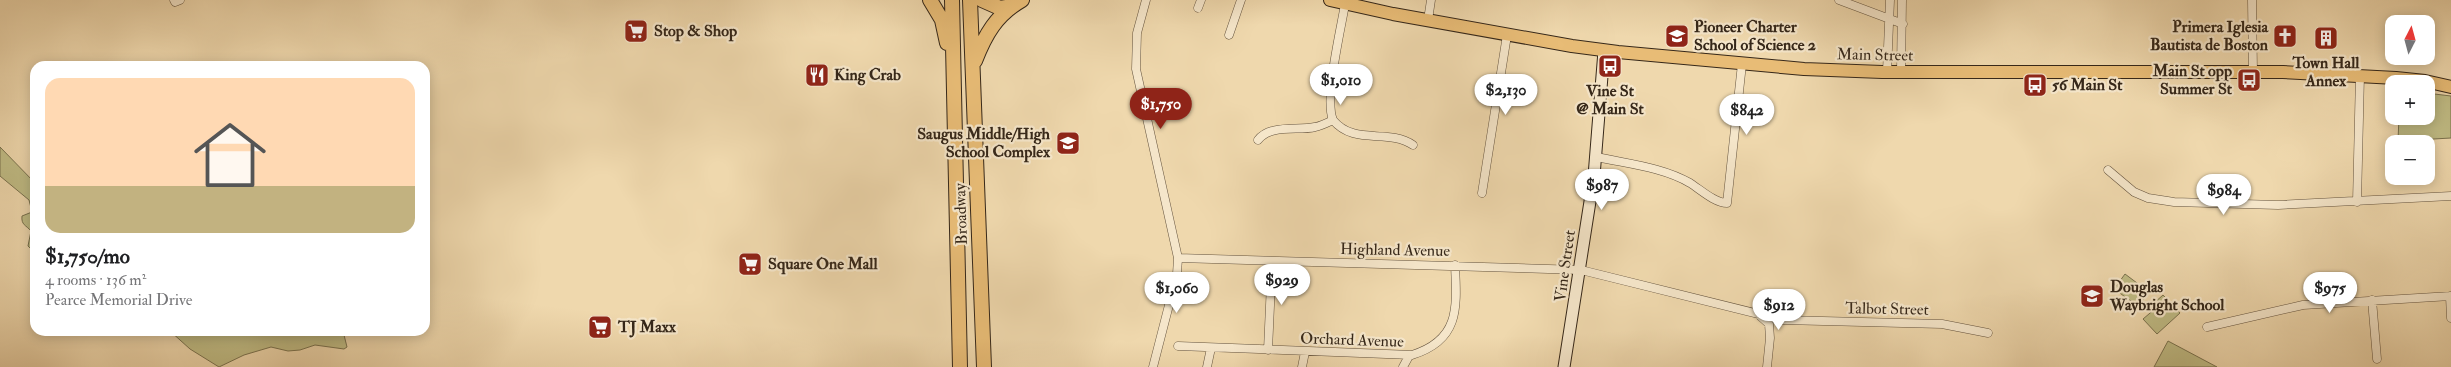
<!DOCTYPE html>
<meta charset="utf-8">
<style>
:root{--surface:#fff;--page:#f6f6f6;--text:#202124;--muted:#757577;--accent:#8f2418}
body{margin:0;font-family:"IM FELL Double Pica",serif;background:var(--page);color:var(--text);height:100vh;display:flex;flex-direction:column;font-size:19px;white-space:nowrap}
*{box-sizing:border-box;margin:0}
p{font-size:16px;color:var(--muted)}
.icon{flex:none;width:28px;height:28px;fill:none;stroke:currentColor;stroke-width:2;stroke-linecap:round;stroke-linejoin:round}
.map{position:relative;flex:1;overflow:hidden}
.side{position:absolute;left:30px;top:61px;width:400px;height:275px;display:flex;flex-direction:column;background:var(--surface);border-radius:15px;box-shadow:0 2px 12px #0003}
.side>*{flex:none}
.needle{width:32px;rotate:6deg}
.tools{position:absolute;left:2385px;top:15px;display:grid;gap:10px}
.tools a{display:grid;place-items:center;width:50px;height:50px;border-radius:10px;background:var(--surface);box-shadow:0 2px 12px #0003;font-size:25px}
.price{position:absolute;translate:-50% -42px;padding:0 11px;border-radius:18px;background:#fff;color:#222;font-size:16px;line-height:32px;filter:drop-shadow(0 1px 2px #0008)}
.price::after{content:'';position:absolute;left:50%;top:30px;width:15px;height:11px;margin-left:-8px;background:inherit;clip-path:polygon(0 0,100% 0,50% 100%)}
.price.active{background:var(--accent);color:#fff}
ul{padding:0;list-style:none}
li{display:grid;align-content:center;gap:10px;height:265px;padding:0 15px}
li span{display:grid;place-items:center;height:155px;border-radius:15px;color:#555}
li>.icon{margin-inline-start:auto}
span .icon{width:90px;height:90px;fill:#fffc;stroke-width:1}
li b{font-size:21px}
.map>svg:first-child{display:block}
</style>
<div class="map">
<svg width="2451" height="367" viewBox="0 0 2451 367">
<rect width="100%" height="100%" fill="#efd8ad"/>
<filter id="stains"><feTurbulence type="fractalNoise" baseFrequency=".004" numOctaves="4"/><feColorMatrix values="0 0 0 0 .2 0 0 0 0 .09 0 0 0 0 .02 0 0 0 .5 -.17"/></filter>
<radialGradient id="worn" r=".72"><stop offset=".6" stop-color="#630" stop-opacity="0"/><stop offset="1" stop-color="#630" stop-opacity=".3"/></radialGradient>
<path fill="#c0bc85" stroke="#7a724f" d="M2426,93L2451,96V138L2398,141L2399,116H2426Z
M0,147L35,183V253L28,246L31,231C26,225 21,225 22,216L32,212L29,200L0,176Z
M2125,274L2149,292L2138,306L2114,289Z
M2163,295L2180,313L2157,334L2143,319L2156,308L2153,304Z
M170,331H343L347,347L344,349L315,345L300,350L288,351L271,347L244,355L219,367L190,349Z
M2168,341L2217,367H2154Z"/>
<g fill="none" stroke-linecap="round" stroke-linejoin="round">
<g stroke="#64533e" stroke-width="9">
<path id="street" d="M174,0L175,2L180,0
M1146,0L1137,33L1136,69L1178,258L1177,274L1153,367
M1839,0L1903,24
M2252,0L2253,72
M1198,8L1201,0
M1428,20L1431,0
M1229,35L1241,0
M1887,72L1890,0
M1901,72L1902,0
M1333,120C1354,146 1388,128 1413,145
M1258,140C1270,124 1298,131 1315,127C1321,126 1327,123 1333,120C1324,99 1341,29 1345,4
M1597,157C1628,164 1662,167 1690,183C1701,190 1715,203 1727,203L1742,64
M2108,170L2134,192L2148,198L2174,202L2278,205L2451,196
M1482,193L1507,35
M2357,202L2360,75
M1178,258L1581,270L1783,320L1942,324L1988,333
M2450,296L2451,318
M2372,300L2377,359
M1760,316L1769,324L1770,338L1767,367
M2207,327L2303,305L2451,296
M1178,346L1412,355C1460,340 1457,308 1455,265
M1268,350L1272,261
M1207,367L1211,348
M1302,367L1305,352
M1403,367L1409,356"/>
</g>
<g stroke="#352719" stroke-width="13">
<path id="secondary" d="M1564,367L1594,176L1604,51"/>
</g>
<g stroke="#352719" stroke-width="14">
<path id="primary" d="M1330,0L1393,14L1572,46L1618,52L1804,69L1882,72H2283L2396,78L2425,81L2451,87"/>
</g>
<g stroke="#352719" stroke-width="16">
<path id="highway" d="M930,0L942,20L947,43
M952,0L960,367
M970,0L984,367
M982,0L1000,8L1012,6
M975,61C985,35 996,15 1022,0"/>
</g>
<use href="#street" stroke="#f5e6ca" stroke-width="8"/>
<use href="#secondary" stroke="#f5e6ca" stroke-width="11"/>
<use href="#primary" stroke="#e8bc76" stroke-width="12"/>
<use href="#highway" stroke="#e8bc76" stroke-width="14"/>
</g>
<defs>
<g id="supermarket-square" transform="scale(1.25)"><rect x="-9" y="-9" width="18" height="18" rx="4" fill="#8f2418" stroke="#f5e6ca"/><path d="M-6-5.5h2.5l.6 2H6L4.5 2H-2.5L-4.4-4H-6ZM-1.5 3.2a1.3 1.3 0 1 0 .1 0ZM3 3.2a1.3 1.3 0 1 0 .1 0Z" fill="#fff"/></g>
<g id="school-square" transform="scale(1.25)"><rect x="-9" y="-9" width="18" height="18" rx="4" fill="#8f2418" stroke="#f5e6ca"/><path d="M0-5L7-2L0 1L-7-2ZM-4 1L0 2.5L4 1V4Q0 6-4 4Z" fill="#fff"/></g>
<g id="church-square" transform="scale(1.25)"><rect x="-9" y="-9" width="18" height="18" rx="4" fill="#8f2418" stroke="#f5e6ca"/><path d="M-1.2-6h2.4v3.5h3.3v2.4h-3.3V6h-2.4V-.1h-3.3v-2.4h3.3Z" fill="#fff"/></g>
<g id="building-square" transform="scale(1.25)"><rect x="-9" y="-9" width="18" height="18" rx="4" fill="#8f2418" stroke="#f5e6ca"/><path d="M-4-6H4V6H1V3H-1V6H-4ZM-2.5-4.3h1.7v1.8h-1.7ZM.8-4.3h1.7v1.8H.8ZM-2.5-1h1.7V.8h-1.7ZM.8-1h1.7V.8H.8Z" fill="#fff"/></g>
<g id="bus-square" transform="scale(1.25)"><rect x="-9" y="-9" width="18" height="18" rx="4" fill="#8f2418" stroke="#f5e6ca"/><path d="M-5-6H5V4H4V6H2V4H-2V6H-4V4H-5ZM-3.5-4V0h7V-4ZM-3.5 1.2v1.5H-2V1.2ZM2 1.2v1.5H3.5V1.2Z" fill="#fff"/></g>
<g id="restaurant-square" transform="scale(1.25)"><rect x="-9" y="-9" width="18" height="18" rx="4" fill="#8f2418" stroke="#f5e6ca"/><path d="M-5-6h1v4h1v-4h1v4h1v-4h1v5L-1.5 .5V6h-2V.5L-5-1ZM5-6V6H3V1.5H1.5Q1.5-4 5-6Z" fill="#fff"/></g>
</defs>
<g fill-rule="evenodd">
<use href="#supermarket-square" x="636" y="31"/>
<use href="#school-square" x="1677" y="36"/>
<use href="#church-square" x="2285" y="36"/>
<use href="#building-square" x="2326" y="38"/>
<use href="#bus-square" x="1610" y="66"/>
<use href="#restaurant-square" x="817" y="75"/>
<use href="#bus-square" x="2249" y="80"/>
<use href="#bus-square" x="2035" y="85"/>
<use href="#school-square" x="1068" y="143"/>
<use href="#supermarket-square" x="750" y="264"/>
<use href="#school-square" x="2092" y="296"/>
<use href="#supermarket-square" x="600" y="327"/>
</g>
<g text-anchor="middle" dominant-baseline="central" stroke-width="4.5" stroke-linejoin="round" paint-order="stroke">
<g font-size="16" font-weight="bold" fill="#352719" stroke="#f5e6ca" text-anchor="start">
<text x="1694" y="27">Pioneer Charter<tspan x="1694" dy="18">School of Science 2</tspan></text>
<text x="2268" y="27" text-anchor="end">Primera Iglesia<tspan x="2268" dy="18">Bautista de Boston</tspan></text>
<text x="654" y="31">Stop &amp; Shop</text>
<text x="2326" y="63" text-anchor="middle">Town Hall<tspan x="2326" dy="18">Annex</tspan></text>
<text x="2232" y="71" text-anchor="end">Main St opp<tspan x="2232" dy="18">Summer St</tspan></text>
<text x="834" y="75">King Crab</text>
<text x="2052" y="85">56 Main St</text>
<text x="1610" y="91" text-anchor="middle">Vine St<tspan x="1610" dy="18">@ Main St</tspan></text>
<text x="1050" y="134" text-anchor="end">Saugus Middle/High<tspan x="1050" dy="18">School Complex</tspan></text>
<text x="768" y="264">Square One Mall</text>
<text x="2110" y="287">Douglas<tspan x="2110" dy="18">Waybright School</tspan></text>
<text x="618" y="327">TJ Maxx</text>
</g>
<g font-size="16" fill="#352719" stroke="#f5e6ca">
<text transform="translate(1875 55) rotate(1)">Main Street</text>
<text transform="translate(961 214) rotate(-92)">Broadway</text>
<text transform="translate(1395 250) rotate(1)">Highland Avenue</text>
<text transform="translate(1565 266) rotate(-82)">Vine Street</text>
<text transform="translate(1887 309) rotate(1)">Talbot Street</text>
<text transform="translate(1352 340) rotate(2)">Orchard Avenue</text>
</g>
</g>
<rect width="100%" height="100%" filter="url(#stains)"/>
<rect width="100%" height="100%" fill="url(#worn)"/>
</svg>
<div class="tools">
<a><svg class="needle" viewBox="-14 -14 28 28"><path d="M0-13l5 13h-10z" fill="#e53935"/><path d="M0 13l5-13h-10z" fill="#757577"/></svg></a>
<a>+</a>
<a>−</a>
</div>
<b class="price" style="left:1341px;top:106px">$1,010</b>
<b class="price" style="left:1506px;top:116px">$2,130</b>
<b class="price active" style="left:1161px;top:130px">$1,750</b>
<b class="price" style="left:1747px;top:136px">$842</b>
<b class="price" style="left:1602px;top:211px">$987</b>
<b class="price" style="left:2224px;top:216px">$984</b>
<b class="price" style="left:1282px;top:306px">$929</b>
<b class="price" style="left:1177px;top:314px">$1,060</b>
<b class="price" style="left:2330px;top:314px">$975</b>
<b class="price" style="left:1779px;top:331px">$912</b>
<section class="side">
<ul>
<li><span style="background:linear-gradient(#ffd9b3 70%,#c2b280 0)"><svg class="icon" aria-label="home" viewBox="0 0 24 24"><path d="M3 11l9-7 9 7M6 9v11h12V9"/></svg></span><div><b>$1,750/mo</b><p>4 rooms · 136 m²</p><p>Pearce Memorial Drive</p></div></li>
</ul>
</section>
</div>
